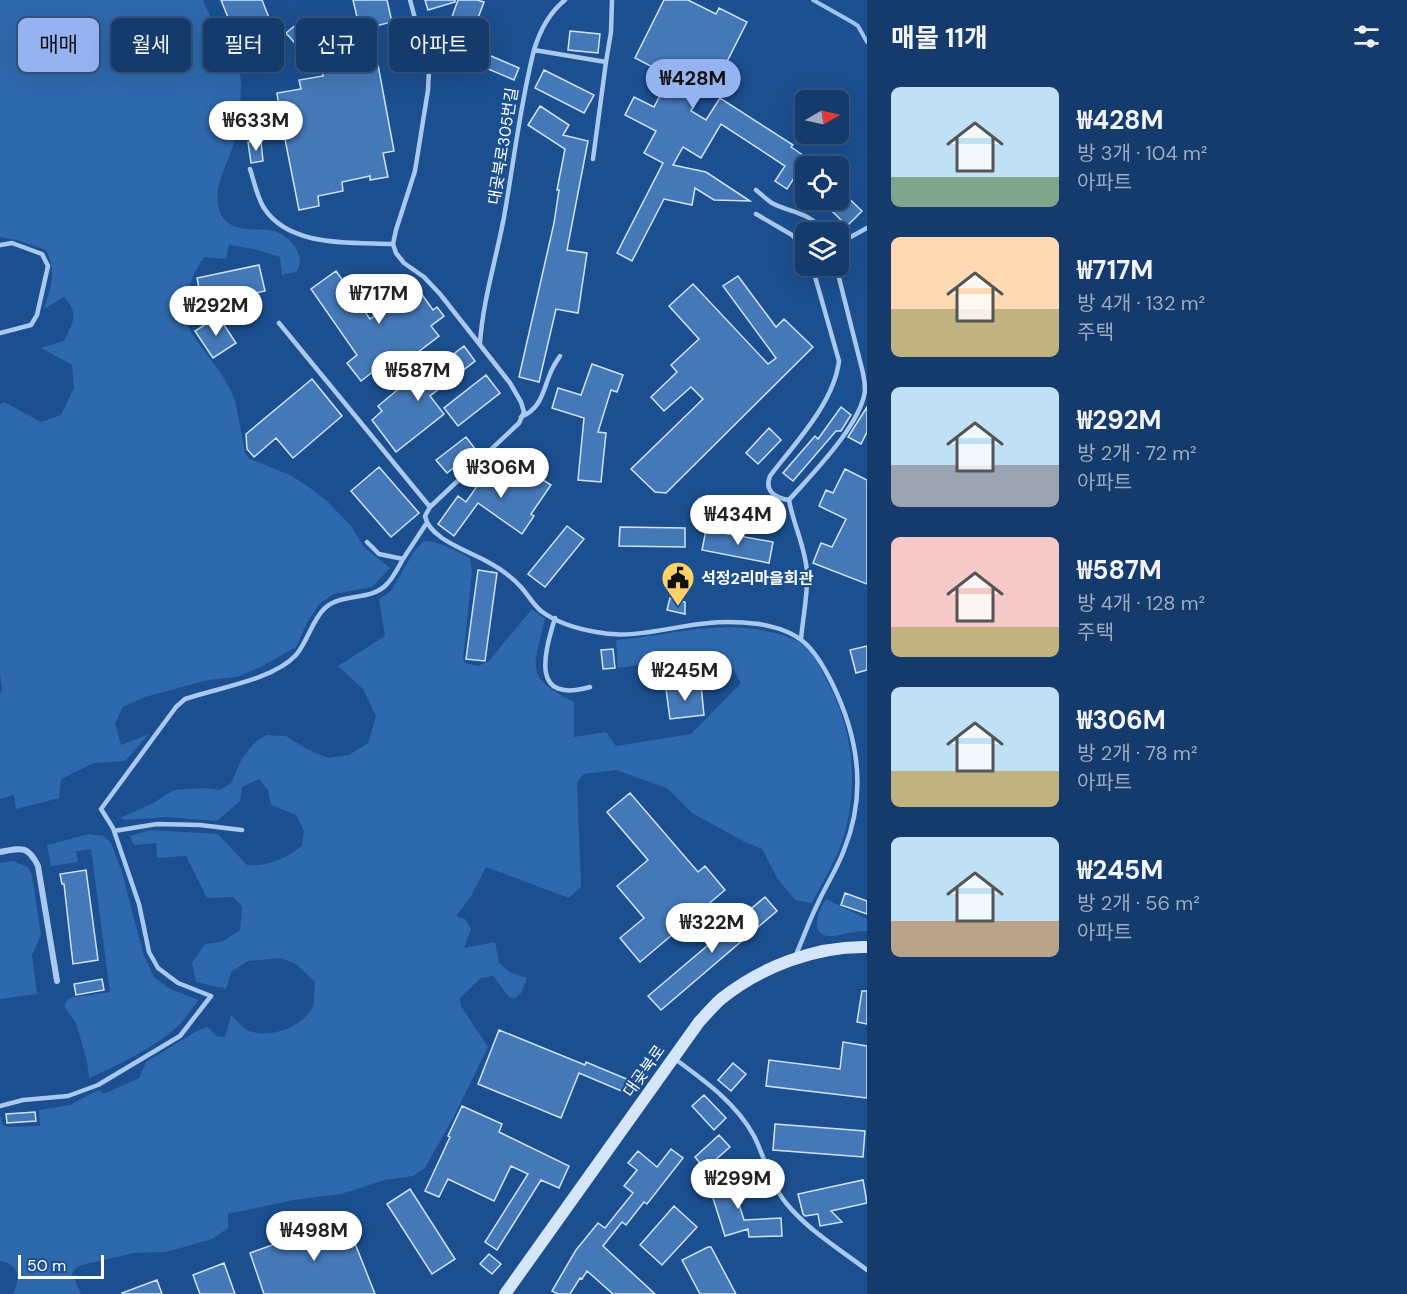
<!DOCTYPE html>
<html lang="ko">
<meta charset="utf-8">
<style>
:root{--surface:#143b6b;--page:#1d4271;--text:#f1f3f6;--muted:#9dadc1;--line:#33557e;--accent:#95b2f1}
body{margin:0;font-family:"DM Sans","Noto Sans KR",sans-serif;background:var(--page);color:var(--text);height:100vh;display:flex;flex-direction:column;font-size:22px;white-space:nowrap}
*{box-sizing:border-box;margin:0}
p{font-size:20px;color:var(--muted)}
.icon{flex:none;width:33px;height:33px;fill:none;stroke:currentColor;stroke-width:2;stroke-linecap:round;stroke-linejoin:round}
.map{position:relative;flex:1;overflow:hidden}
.panel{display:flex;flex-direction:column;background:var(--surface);width:540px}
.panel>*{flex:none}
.hud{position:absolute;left:18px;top:18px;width:570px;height:54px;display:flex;gap:12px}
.needle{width:39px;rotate:81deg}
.fabs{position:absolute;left:795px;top:90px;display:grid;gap:12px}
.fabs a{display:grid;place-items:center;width:54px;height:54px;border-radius:9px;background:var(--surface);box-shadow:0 6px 24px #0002,0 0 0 2px var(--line);font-size:30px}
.scale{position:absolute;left:18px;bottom:15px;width:86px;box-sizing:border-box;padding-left:6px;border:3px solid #fff;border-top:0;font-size:16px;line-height:21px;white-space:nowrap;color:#fff;-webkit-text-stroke:4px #1b4f8f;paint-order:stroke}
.price{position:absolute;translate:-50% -51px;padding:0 14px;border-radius:21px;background:#fff;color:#222;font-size:20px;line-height:39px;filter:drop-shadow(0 2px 3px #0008)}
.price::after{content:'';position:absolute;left:50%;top:36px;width:18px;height:14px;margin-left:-9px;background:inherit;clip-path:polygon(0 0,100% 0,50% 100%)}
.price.on{background:var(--accent);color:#111}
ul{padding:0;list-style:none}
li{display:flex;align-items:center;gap:18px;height:150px;padding:0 24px}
li span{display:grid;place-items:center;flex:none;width:168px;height:120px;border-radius:9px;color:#555}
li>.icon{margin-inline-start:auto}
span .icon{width:72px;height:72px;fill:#fffc;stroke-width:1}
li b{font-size:26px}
h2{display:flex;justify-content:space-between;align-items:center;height:72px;padding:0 24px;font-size:26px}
.tag{padding:0 21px;border-radius:9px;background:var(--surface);box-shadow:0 6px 24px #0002,0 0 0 2px var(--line);font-size:21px;line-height:54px}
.tag.on{background:var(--accent);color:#111}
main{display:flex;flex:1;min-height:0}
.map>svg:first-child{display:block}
</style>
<main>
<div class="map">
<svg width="867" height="1294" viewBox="0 0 867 1294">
<rect width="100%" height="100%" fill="#1b4f8f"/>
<path fill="#2e69ad" d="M0,0H203C213,29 240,52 241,83C241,101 239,120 235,138C231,160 212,185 219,209C221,218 228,225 237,227C260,234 276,221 295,247C301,257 302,263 296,272L282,275L280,257L254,249L229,245L226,259L204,257L194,274L183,303V312L186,323L194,337L222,375L231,391L236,404L245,453L250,459L292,476L313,490L328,502L351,526L364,547L390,568L372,587L334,594L320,603L308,621L296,647L261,667L237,677L208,680L145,697L123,707L115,723L121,745L149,734L125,761L94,763L61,779L59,798L16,809L14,795L0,799V693L2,691L0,674V404L4,402L41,422L61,415L74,388L72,365L41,348L64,341C73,321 80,315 64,297L44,309C51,287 57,272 46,250L17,240L0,237Z
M424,541C440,541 456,551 470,558L472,572L463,659L465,663L478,666L489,661L532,609L545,619C533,669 524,677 574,702V737L606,732L616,746L691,734L741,683L723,652L618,668L616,640C668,636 718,619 770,632C781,634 794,638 804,645C813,652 819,665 824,675C852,725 859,778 845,833C838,858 823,881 812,903L795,900L777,878L762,849L745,842L692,813L667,788L616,770L583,774L577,783L581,887L569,898L486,867L470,898L456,916L465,919L471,929L464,948L495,942L499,963L511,973L527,978L521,993L514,999L509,997L493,976L481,978L460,998L461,1006L488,1047L454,1116L425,1168L413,1176L385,1180L341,1194L293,1200L228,1214V1228L212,1239L177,1249L165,1252L134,1253L82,1265L75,1269L72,1274L81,1294H13C21,1277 20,1265 0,1261V1115L3,1125L8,1127L40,1126L39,1110L70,1105L98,1090L104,1094L139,1078L146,1062L197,1031L207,1027L217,1036L225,1037L231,1015C238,1022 244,1030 253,1032C273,1038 305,1025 313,1006C315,999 314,989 315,982L296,964L281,958L248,961L231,972L226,989L196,982L192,963L205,944L222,942L240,930L242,906L233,897L207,898L186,856L157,858L156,843L134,845L130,836L150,830L218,834L247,865C267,867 286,858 302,846L304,831L296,815L271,805L268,790L259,779L242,787L240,801L217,821L165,817L126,820L120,818L153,803L174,790L204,788L220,790L231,783L242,758L256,741L267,735L286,736L307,749L328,758L349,755L368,743L376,716L363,689L338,666L385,636L379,599L391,591L415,550Z
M89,834L104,836L111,843L122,872L143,953L154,977L170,989L199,1000C191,1009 184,1021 175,1029C150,1050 118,1065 89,1078L87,1061L76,1023L64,1006L69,998L110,992L91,849L76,851L78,862L51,866L47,845Z
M13,861L28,867L32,876L41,935L32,955L37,994L0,999V863Z
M826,899L867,919V931C855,930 837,937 828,936C808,933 820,908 826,899Z"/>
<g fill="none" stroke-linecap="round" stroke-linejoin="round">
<path stroke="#9cc4f0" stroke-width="4" d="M813,0L852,22L858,26L867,42"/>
</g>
<path fill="#4478b7" stroke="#cfe3fa" stroke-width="1.5" d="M221,0H262L284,56L249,70Z
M353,0H387L392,22L371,27L394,151L383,153L388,177L370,180V176L342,182L343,191L318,196L319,206L299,210L283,129L254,134L250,113L279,107L277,93L301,89L299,80L323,76L318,53L363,42Z
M425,0H455V2L428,10Z
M458,0H477L484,2L467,47L444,39Z
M664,0H688L716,14L719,8L747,22L710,95L702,90L691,111L706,120L720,98L793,145L791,147L807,158L787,189L775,181L785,166L721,124L701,158L683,147L673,165L706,172L750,201L714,200L695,188L692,205L664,199L632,261L617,253L663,163L644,153L656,131L625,115L634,97L654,107L670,76L635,58Z
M298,23L313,41L301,50L286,33Z
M570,31L600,34L598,53L568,50Z
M470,47L519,68L514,80L465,59Z
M544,70L594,95L584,113L535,88Z
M540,106L569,125L563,135L588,141L567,250L587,253L578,313L556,309L539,382L519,377L554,223L559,190H557L565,149L528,125Z
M261,141L263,161L251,163L248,142Z
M838,188L862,211L847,226L828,207L831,205L825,200H838Z
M259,265L265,291L202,304L197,278Z
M336,271L370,319L416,286L433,310L437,307L444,316L431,326L439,336L405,362L397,353L361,381L347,363L357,355L311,289Z
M738,276L776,327L784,319L813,347L666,493L655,492L631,469L703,399L691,387L664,411L651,397L677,372L671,365L699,339L669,306L693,284L768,364L776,358L723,286Z
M218,316L236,343L213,358L195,331Z
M464,346L475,361L430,396L444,414L396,452L372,420L382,411L378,406L413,377L417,382Z
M592,364L623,375L617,392L611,390L598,432L606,433L601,482L578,480L584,418L552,408L558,388L581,395Z
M486,375L500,393L458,426L444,408Z
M312,379L342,416L293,458L276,438L254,457L247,449L246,434Z
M841,407L851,415L841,431H836L793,481L783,473L815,436L818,439Z
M867,407V432L861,444L848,437Z
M769,428L781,440L758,464L746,453Z
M466,437L476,450L447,473L436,460Z
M509,458L551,485L531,514L534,516L522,534L478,503L454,536L438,524L458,496L466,502L482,479L491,485Z
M379,467L419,513L391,537L351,491Z
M845,469L867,480V584L813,563L821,543L832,547L846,519L819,506L826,490L833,493Z
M567,526L584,539L545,587L528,574Z
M620,527L685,528V547L619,546Z
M706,530L773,542L769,563L702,550Z
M478,570L497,573L485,661L466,659Z
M670,598L685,602V614L667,610Z
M867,646V670L856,673L850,650Z
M613,649L615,668L603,669L601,650Z
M701,685L704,715L670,719L666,689Z
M630,793L698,872L705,866L725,890L640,962L620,938L644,918L617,886L648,860L607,812Z
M86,870L98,960L73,964L64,884H62L60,874Z
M845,893L867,901V914L841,905Z
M765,897L777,911L661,1010L648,996Z
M102,979L104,990L76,995L74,984Z
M862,991H867V1024L857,1022Z
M499,1030L585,1065L586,1062L636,1083L631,1095L579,1073L561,1118L478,1084Z
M843,1042L867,1046V1098L766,1086L769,1060L840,1069Z
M733,1063L746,1074L731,1091L718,1080Z
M704,1095L726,1118L714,1130L692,1106Z
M462,1106L502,1124L499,1132L569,1166L559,1188L541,1180L497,1250L485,1242L528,1174L511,1166L494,1201L448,1179L439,1197L425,1191L450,1137L448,1136Z
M35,1112L36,1121L7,1123L6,1114Z
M775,1124L865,1131L863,1157L773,1150Z
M719,1135L730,1147L705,1169L695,1157Z
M671,1149L683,1158L647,1204L644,1202L626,1225L622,1222L603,1246L655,1294H613L587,1271L582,1279L580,1278L570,1294H558L552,1291L576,1250L598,1223L605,1228L633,1193L624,1186L637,1170L628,1163L638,1151L657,1167Z
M728,1170L744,1220L781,1218L782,1236L749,1237L748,1229L725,1236L706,1176Z
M863,1180L867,1203L831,1211L842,1222L820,1226L818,1214L805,1216L803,1214L798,1194Z
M410,1189L455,1259L432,1274L387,1204Z
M674,1206L697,1227L662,1265L640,1245Z
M343,1213L375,1294H264L250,1253L292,1238L291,1233Z
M708,1247H711L736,1294H700L682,1260Z
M489,1254L501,1264L492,1274L480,1264Z
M224,1263L235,1294H200L193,1275Z
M157,1280L162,1294H122V1293Z"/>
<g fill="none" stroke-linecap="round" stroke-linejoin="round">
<path stroke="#a9c9ee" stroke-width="4.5" d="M410,0L429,70L428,90L415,171L396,230L393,244L396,253L404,263L424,277L440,294L510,383L521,402L524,412L519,423L430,507L425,516C429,539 469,551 488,562C501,569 511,576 521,587C528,595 533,604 541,611C556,622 578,629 596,632C633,640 672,626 709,623C725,621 743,622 759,624C801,631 814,647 832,683C858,736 867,794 844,850C837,869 826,885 818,903C809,921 803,939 795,957
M534,50C540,30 549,13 565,0
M593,159L606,62
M250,169C254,181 257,197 264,208C290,248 352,242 393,244
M756,190C761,194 767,200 772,203C790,213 810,211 823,232
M756,214L792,235L806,250
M838,244L867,228
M0,245L12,243L42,254L48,266L37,315L31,325L0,333
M279,323L430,507
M480,343C483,300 496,260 504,217C514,161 520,105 534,50L606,62L611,32L612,0
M521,417C541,409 543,391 550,374C552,368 556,362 560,356
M789,500C775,498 764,491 770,476C795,443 834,403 839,361L812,266
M703,513L776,498
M367,542L379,554L403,559L426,524
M555,618C544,654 530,704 590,687
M801,639C803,617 808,594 807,573C806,548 793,524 789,500C812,474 860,426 865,391C865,385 864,378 863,373L836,266
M114,831L157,824L200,825L242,830
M675,1059C705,1081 736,1103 754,1136C765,1158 770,1183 786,1203C809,1231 838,1248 867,1270
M0,1106L23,1100L68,1096L98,1085L180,1036L211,996L178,983L158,968L149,952L139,904L113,828L101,809L176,707L185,699C217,688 273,680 296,655C308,641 312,620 325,608C341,593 369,601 385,586C393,579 398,568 403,559"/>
<path stroke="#a9c9ee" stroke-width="6" d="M0,852C21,848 28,845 38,866L57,981"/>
<path stroke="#d6e6fa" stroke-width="12" d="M505,1294L699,1022C706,1015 713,1006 721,999C761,967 815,946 867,947"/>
</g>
<defs>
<g id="civic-pin" transform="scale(1.725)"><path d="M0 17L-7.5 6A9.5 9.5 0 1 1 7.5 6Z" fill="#ffd166" stroke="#1b4f8f"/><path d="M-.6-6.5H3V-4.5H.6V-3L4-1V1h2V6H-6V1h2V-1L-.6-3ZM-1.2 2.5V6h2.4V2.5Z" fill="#111"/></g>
</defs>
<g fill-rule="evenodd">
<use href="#civic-pin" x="678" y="578"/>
</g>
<g text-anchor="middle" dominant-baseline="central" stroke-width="4.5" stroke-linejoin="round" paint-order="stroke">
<g font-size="16" fill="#fff" stroke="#1b4f8f">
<text transform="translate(503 146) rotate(-81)">대곶북로305번길</text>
<text transform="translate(644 1071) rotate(-55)">대곶북로</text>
</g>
<g font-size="16" font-weight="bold" fill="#fff" stroke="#1b4f8f" text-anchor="start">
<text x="701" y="578">석정2리마을회관</text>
</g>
</g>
</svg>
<div class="fabs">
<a><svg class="needle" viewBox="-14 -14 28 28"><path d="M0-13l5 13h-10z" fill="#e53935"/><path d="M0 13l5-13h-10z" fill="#9dadc1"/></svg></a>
<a><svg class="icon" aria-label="locate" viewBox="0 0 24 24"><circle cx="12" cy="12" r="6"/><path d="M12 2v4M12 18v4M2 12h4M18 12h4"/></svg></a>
<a><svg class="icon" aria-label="layers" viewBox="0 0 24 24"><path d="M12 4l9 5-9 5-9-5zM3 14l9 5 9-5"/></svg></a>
</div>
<div class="scale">50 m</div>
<b class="price on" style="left:693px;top:110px">₩428M</b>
<b class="price" style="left:256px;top:152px">₩633M</b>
<b class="price" style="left:379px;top:325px">₩717M</b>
<b class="price" style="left:216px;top:337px">₩292M</b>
<b class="price" style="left:418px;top:402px">₩587M</b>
<b class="price" style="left:501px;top:499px">₩306M</b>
<b class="price" style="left:738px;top:546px">₩434M</b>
<b class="price" style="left:685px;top:702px">₩245M</b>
<b class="price" style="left:712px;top:954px">₩322M</b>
<b class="price" style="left:738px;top:1210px">₩299M</b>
<b class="price" style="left:314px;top:1262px">₩498M</b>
<div class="hud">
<a class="tag on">매매</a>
<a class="tag">월세</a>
<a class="tag">필터</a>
<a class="tag">신규</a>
<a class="tag">아파트</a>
</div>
</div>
<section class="panel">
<h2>매물 11개<svg class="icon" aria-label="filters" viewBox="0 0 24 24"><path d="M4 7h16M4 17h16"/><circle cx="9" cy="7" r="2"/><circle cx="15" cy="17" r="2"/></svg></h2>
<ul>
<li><span style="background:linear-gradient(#bfe0f5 75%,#7fa58c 0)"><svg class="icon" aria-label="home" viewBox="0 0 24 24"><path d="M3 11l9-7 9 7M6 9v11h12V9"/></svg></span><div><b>₩428M</b><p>방 3개 · 104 m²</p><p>아파트</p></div></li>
<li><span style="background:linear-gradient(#ffd9b3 60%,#c2b280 0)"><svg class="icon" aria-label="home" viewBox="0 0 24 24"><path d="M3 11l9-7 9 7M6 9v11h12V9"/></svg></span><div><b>₩717M</b><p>방 4개 · 132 m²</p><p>주택</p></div></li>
<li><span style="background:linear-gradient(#bfe0f5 65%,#9aa5b1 0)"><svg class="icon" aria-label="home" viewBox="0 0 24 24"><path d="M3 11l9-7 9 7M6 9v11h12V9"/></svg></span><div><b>₩292M</b><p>방 2개 · 72 m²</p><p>아파트</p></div></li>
<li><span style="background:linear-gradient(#f6c9c9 75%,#c2b280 0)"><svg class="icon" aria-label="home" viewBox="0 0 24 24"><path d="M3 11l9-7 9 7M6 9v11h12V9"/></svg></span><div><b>₩587M</b><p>방 4개 · 128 m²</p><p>주택</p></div></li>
<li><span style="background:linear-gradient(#bfe0f5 70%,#c2b280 0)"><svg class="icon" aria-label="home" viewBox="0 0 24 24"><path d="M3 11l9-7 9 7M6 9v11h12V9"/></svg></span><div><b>₩306M</b><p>방 2개 · 78 m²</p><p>아파트</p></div></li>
<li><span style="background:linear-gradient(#bfe0f5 70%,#b9a48a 0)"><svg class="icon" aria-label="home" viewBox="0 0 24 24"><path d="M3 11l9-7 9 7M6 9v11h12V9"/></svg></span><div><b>₩245M</b><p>방 2개 · 56 m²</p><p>아파트</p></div></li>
</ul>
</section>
</main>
